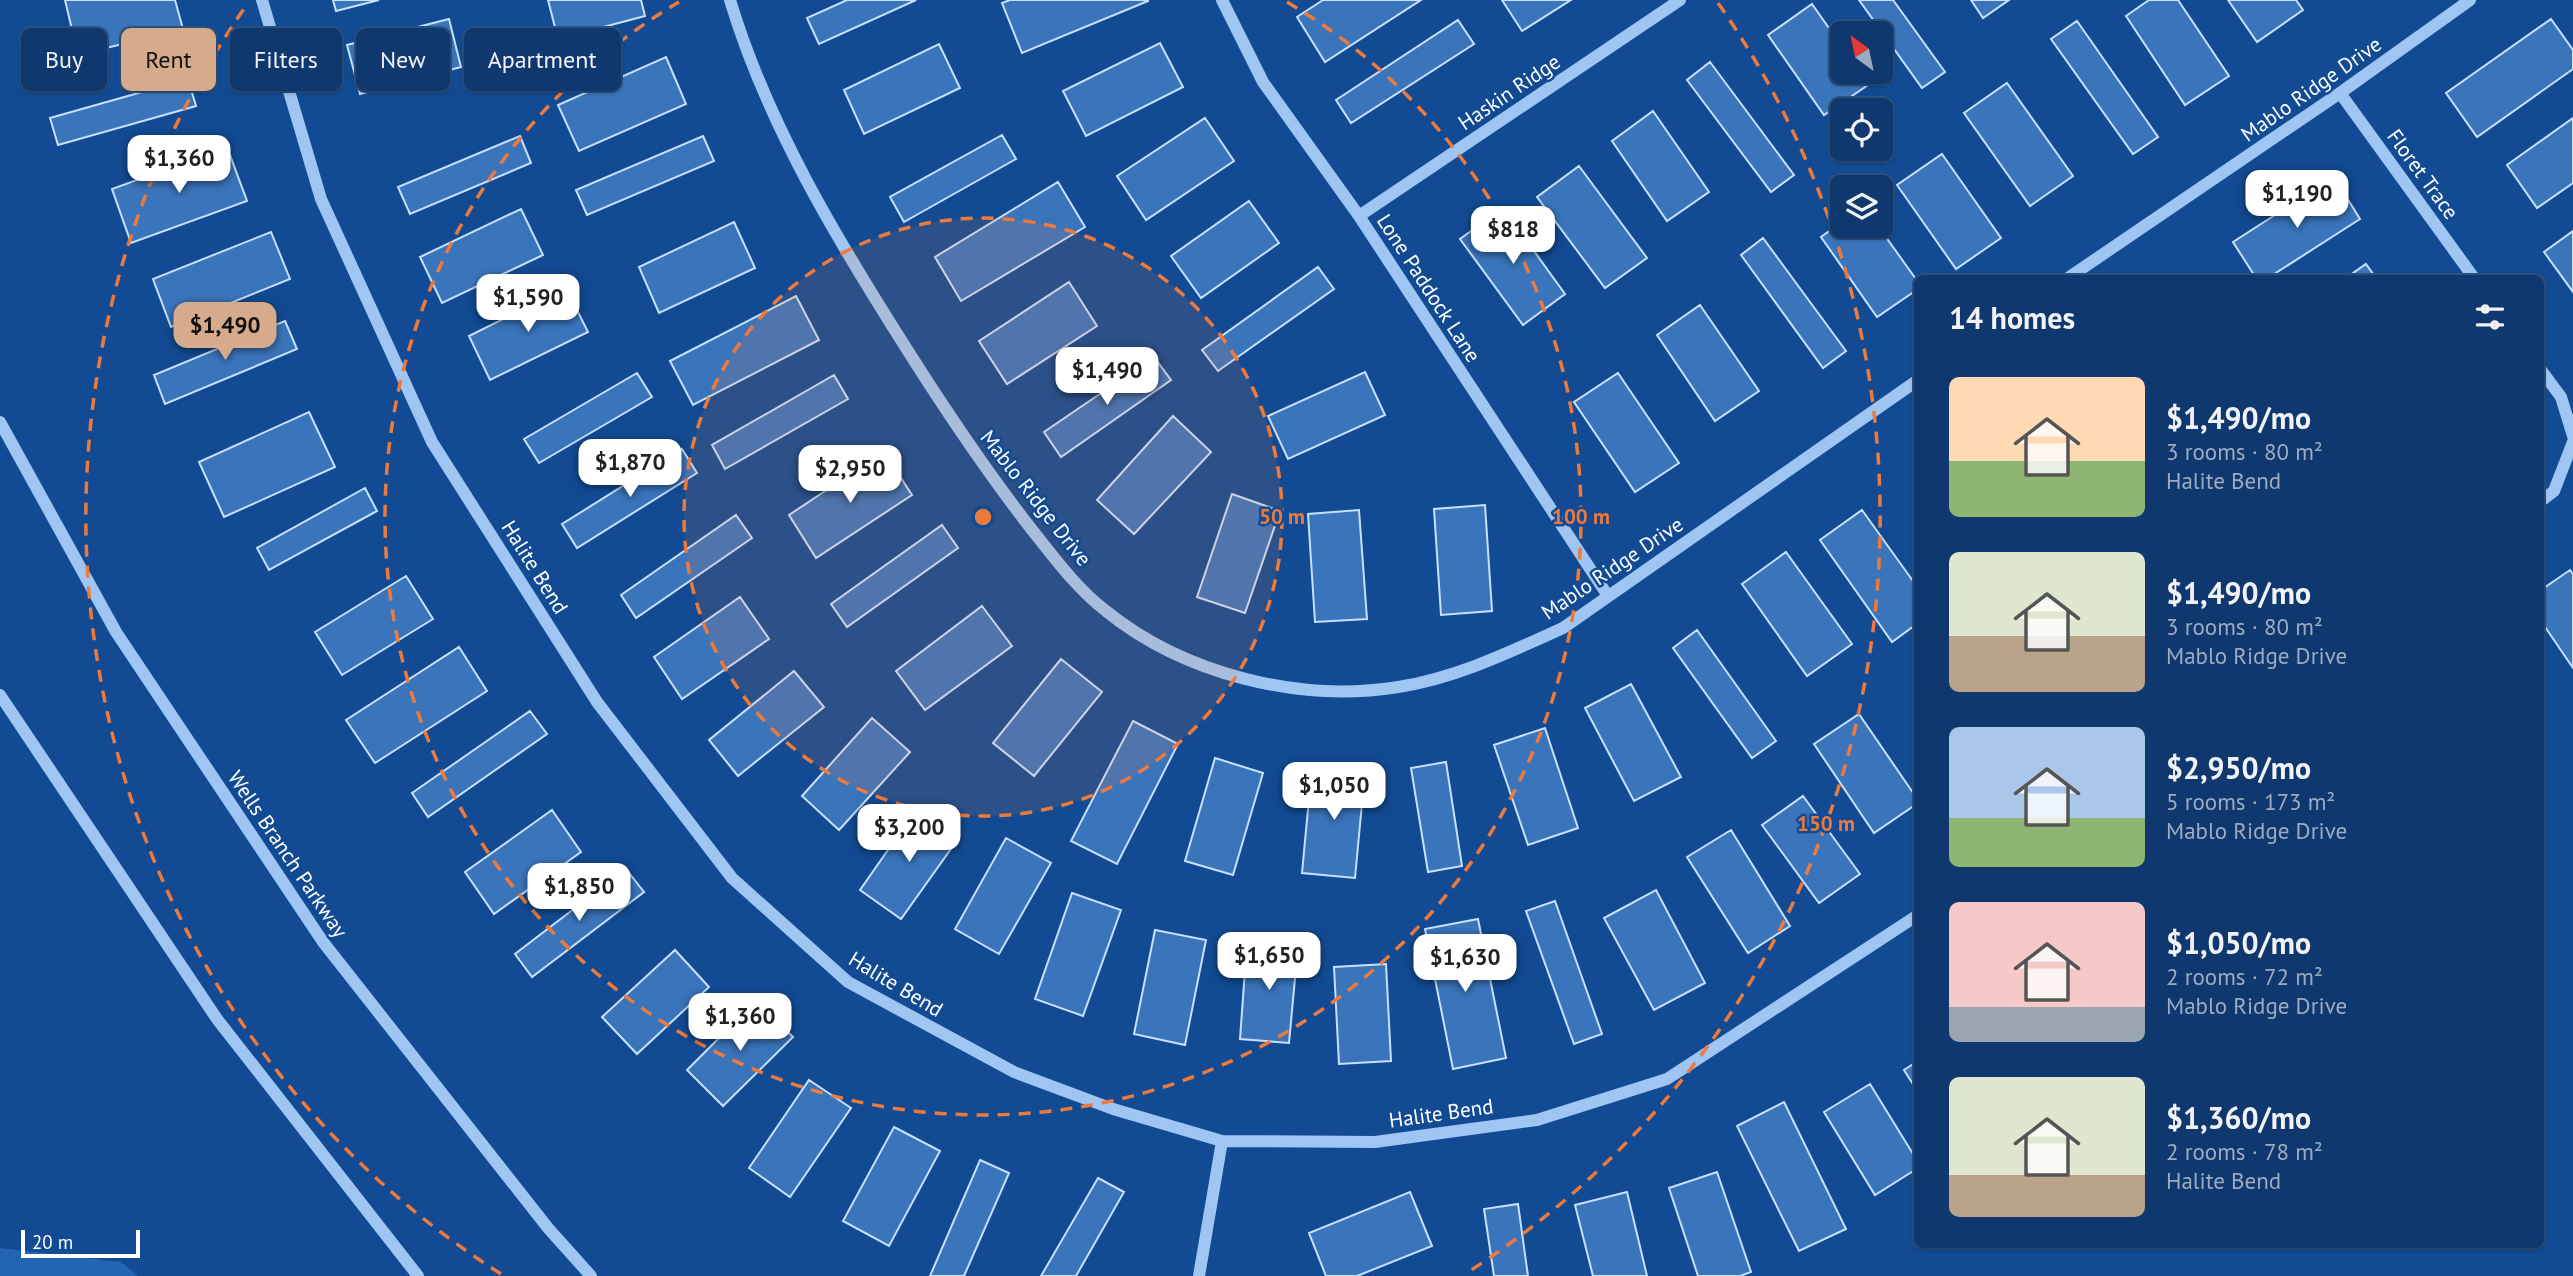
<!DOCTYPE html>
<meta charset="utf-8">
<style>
:root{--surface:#0e386e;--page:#173f73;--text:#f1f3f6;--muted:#9bacc2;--line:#2e5281;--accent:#d6ab8b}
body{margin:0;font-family:"PT Sans",sans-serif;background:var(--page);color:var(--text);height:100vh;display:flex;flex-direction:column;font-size:26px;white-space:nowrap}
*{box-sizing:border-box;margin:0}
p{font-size:23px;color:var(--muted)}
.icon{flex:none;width:38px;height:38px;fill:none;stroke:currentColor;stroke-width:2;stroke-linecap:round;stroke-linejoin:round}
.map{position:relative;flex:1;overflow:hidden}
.details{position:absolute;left:1914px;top:275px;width:630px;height:973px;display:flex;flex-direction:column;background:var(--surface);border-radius:10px;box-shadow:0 2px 5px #0004,0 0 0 2px var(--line)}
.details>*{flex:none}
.banner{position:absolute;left:21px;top:28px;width:665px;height:63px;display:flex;gap:14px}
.needle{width:46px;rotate:327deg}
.controls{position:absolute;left:1830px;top:21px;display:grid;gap:14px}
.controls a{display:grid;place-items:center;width:63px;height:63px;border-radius:10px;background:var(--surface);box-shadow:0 2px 5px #0004,0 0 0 2px var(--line);font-size:35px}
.scale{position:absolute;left:21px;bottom:18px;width:119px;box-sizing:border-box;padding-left:7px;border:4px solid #fff;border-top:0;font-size:19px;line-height:24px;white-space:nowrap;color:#fff;-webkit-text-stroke:5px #124b93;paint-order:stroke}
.price{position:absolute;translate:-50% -60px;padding:0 16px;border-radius:14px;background:#fff;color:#222;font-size:23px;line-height:46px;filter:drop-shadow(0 2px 4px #0008)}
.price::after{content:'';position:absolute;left:50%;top:42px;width:21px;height:16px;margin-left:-10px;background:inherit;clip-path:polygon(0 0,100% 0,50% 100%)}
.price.selected{background:var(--accent);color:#111}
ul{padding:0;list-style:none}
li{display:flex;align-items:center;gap:21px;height:175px;padding:0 35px}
li span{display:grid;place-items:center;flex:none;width:196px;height:140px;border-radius:10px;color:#555}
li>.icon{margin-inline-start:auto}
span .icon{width:84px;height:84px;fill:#fffc;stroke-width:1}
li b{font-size:30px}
h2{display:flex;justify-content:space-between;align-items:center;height:84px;padding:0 35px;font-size:30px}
.pill{padding:0 24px;border-radius:10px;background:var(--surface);box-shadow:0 2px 5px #0004,0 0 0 2px var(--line);font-size:24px;line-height:63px}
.pill.selected{background:var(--accent);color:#111}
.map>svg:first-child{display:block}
</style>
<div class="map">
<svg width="2573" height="1276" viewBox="0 0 2573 1276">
<rect width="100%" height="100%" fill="#124b93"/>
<path fill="#2365b3" d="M0,1248L121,1262L138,1276H0Z"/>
<path fill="#3a75bc" stroke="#c7e0fd" stroke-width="2" d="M65,0H175L183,29L78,55Z
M333,0H379L336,11Z
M548,0H641L645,16L558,39Z
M847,0H916L819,44L807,18Z
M1010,0H1148V1L1022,53L1002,3Z
M1323,0H1421L1325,62L1297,17Z
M1502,0H1571L1522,31Z
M1859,0H1893L1945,72L1922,88Z
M1971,0H2009L1983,18Z
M2149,0H2178L2229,76L2185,105L2126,16Z
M2228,0H2296L2303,10L2257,42Z
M1812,4L1843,48V72H1859L1868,85L1824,115L1768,35Z
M449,19L461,67L360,94L347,45Z
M2551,19L2573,50V69L2477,137L2446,93Z
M1458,20L1474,44L1351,123L1336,100Z
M2077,21L2158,137L2133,154L2051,39Z
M1160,43L1183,87L1086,136L1063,91Z
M939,44L960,88L864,134L844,90Z
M666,57L686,104L579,151L558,105Z
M1710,62L1794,175L1771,192L1687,80Z
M188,79L196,106L58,145L50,118Z
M2007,83L2073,176L2030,206L1964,113Z
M1653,111L1709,192L1667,221L1612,141Z
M1205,118L1234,161L1146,220L1117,176Z
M2573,118V183L2537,208L2507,165Z
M1002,135L1016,159L904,222L890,197Z
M520,136L531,163L410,214L398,187Z
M703,136L714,161L587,215L576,190Z
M227,147L247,201L131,243L112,189Z
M1942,154L2001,238L1956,269L1897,185Z
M1579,166L1647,258L1605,288L1537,197Z
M2334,177L2360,219L2268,278H2256L2233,242Z
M1058,182L1085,227L961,301L935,257Z
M1249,201L1279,243L1201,298L1171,256Z
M1503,208L1565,294L1523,325L1460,239Z
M521,209L543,255L442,303L420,257Z
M1843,221V226H1878L1918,282V289L1877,317L1821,237Z
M734,222L755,268L659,313L639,267Z
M2573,231V292L2544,252Z
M271,232L290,279L171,327L153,279Z
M1763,238L1846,351L1823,368L1741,255Z
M2366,264L2376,278H2346Z
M1318,267L1334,289L1218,371L1202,350Z
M1069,282L1097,326L1007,384L979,341Z
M566,288L588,332L490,380L469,336Z
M796,296L819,340L693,405L670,361Z
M1700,305L1759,391L1715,421L1657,335Z
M285,321L297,349L165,404L154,375Z
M1154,357L1171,380L1061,457L1044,432Z
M1365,372L1385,415L1288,459L1268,416Z
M637,373L652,397L539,463L524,439Z
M1618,373L1679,463L1635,492L1574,402Z
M834,375L848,399L725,469L712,445Z
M309,412L335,467L224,517L199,462Z
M1173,416L1211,452L1134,534L1097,500Z
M682,449L697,473L577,548L562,524Z
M884,452L912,495L816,558L789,515Z
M365,488L377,511L269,570L257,548Z
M1232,494L1280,511L1245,613L1197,597Z
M1485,505L1492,611L1441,615L1434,509Z
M1359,510L1367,619L1315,622L1308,514Z
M1862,510L1918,588V623L1892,642L1820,540Z
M736,515L752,538L636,618L621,595Z
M942,525L958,548L847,627L831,604Z
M1786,552L1852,644L1807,676L1742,584Z
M2570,570L2573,574V668L2541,621V590Z
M406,576L433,619L342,675L315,632Z
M740,597L769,639L682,699L654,657Z
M982,606L1012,646L925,710L896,671Z
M1697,630L1776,741L1752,758L1673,648Z
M459,647L487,691L375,763L346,720Z
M1061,659L1102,692L1034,776L993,743Z
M794,671L824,707L738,776L709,740Z
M1631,684L1681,777L1634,801L1585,708Z
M530,711L547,734L428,817L412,793Z
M1859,714L1918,800V803L1874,833L1814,744Z
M872,718L910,752L839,830L802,796Z
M1133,721L1178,744L1117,864L1071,841Z
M1545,728L1578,828L1528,845L1494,745Z
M1215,758L1263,773L1233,875L1185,861Z
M1446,762L1462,866L1428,872L1411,768Z
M1312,766L1365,771L1355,878L1302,873Z
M1803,796L1860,874L1819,903L1762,825Z
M552,810L581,852L494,914L465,872Z
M916,810L958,839L901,919L860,890Z
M1731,830L1790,926L1748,953L1687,857Z
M1006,838L1051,863L999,954L955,929Z
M626,869L644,892L532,977L515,954Z
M1656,890L1705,983L1654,1010L1604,918Z
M1072,893L1121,910L1083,1016L1035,999Z
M1555,901L1602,1034L1574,1044L1526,911Z
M1478,919L1506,1058L1453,1069L1425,929Z
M1155,930L1206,940L1185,1045L1134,1034Z
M1247,942L1298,946L1289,1043L1240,1039Z
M675,950L709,987L637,1054L602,1017Z
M1386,964L1391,1061L1339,1064L1334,967Z
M756,1001L793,1037L723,1106L687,1070Z
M1918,1061V1092L1904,1070Z
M809,1080L851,1108L790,1197L749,1168Z
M1870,1084L1918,1162V1168L1875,1195L1824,1112Z
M1784,1102L1846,1229L1799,1251L1737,1126Z
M894,1127L940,1151L889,1246L843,1221Z
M980,1160L1009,1173L964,1276H930Z
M1717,1172L1751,1272L1740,1276H1698L1669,1188Z
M1098,1178L1124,1192L1076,1276H1041Z
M1410,1192L1432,1246L1357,1276H1326L1309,1233Z
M1627,1192L1647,1276H1593L1575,1205Z
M1518,1204L1528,1276H1494L1484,1209Z"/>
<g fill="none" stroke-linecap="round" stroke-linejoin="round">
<path stroke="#9fc6f3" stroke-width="12" d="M262,0L321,199L432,442L597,702L732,878L848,982L1014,1072L1113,1109L1222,1141L1375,1142L1537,1120L1667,1079L1918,915
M730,0C768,126 838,241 908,351C946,411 985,469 1029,526C1052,555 1076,588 1106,611C1184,674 1299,703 1398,687C1456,678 1510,652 1563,628L1918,380
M1222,0L1263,82L1359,216L1608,596
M2340,93L2474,278
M1359,216L1680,0
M2068,278L2340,93L2470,0
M2541,370L2561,397L2573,436
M0,422L116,632L323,942L548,1228L591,1276
M2541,501L2554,491L2573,442
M0,695L217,1019L418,1276
M1199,1276L1222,1141"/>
</g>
<circle cx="983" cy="517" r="299" fill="#ed7a3d" fill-opacity=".12"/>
<g fill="none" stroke="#ed7a3d" stroke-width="3.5" stroke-dasharray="12 9">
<circle cx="983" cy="517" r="299"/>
<path d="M1287 2A598 598 0 1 1 679 2"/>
<path d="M501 1274A897 897 0 0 1 248 3M1718 3A897 897 0 0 1 1465 1274"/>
</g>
<g text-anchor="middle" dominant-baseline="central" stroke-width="5" stroke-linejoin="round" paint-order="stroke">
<g font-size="21" fill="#fff" stroke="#124b93">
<text transform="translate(2311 89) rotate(-35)">Mablo Ridge Drive</text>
<text transform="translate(1509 92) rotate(-34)">Haskin Ridge</text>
<text transform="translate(2423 174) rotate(54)">Floret Trace</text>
<text transform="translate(1429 288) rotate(57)">Lone Paddock Lane</text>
<text transform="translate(1036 498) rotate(52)">Mablo Ridge Drive</text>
<text transform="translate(535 567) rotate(58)">Halite Bend</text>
<text transform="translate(1612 568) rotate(-34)">Mablo Ridge Drive</text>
<text transform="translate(288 854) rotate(56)">Wells Branch Parkway</text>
<text transform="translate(896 984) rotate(31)">Halite Bend</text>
<text transform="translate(1441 1113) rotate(-8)">Halite Bend</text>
</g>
</g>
<circle cx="983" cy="517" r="10" fill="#ed7a3d" stroke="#124b93" stroke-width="3.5"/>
<g font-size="21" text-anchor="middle" font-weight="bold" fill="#ed7a3d" stroke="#124b93" stroke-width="5" stroke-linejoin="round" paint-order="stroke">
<text x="1282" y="524">50 m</text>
<text x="1581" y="524">100 m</text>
<text x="1826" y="831">150 m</text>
</g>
</svg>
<div class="controls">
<a><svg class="needle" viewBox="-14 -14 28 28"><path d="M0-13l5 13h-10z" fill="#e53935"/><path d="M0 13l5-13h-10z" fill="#9bacc2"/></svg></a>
<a><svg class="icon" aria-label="locate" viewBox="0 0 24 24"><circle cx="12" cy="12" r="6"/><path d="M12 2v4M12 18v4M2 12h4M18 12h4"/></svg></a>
<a><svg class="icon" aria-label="layers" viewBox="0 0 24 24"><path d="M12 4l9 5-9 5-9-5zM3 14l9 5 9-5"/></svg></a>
</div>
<div class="scale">20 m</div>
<b class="price" style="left:179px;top:195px">$1,360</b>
<b class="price" style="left:2297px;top:230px">$1,190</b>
<b class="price" style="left:1513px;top:266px">$818</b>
<b class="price" style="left:528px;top:334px">$1,590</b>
<b class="price selected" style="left:225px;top:362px">$1,490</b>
<b class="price" style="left:1107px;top:407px">$1,490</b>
<b class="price" style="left:630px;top:499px">$1,870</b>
<b class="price" style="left:850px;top:505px">$2,950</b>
<b class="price" style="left:1334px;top:822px">$1,050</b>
<b class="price" style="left:909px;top:864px">$3,200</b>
<b class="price" style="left:579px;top:923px">$1,850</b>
<b class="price" style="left:1269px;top:992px">$1,650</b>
<b class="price" style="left:1465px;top:994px">$1,630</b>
<b class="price" style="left:740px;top:1053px">$1,360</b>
<div class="banner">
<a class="pill">Buy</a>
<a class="pill selected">Rent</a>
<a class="pill">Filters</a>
<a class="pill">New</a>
<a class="pill">Apartment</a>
</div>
<section class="details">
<h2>14 homes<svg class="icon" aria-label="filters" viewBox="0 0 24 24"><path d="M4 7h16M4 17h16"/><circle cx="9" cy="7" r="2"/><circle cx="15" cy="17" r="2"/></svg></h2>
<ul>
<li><span style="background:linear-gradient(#ffd9b3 60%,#8fb573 0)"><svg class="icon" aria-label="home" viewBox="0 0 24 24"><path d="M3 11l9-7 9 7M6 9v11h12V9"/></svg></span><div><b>$1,490/mo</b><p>3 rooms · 80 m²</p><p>Halite Bend</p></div></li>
<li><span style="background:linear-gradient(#dfe7d0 60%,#b9a48a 0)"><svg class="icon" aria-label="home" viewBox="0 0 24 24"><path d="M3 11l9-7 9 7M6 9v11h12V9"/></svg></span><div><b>$1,490/mo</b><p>3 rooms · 80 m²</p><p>Mablo Ridge Drive</p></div></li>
<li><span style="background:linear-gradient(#a9c7e8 65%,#8fb573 0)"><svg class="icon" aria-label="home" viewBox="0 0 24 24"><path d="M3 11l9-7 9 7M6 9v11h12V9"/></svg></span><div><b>$2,950/mo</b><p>5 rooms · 173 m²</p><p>Mablo Ridge Drive</p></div></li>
<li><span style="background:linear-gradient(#f6c9c9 75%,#9aa5b1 0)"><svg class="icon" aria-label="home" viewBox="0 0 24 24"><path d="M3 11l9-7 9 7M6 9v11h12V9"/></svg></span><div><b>$1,050/mo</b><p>2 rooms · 72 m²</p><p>Mablo Ridge Drive</p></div></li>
<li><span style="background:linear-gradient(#dfe7d0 70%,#b9a48a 0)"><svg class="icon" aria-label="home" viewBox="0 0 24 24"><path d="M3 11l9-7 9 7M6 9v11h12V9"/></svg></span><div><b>$1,360/mo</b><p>2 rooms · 78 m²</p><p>Halite Bend</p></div></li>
</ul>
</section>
</div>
